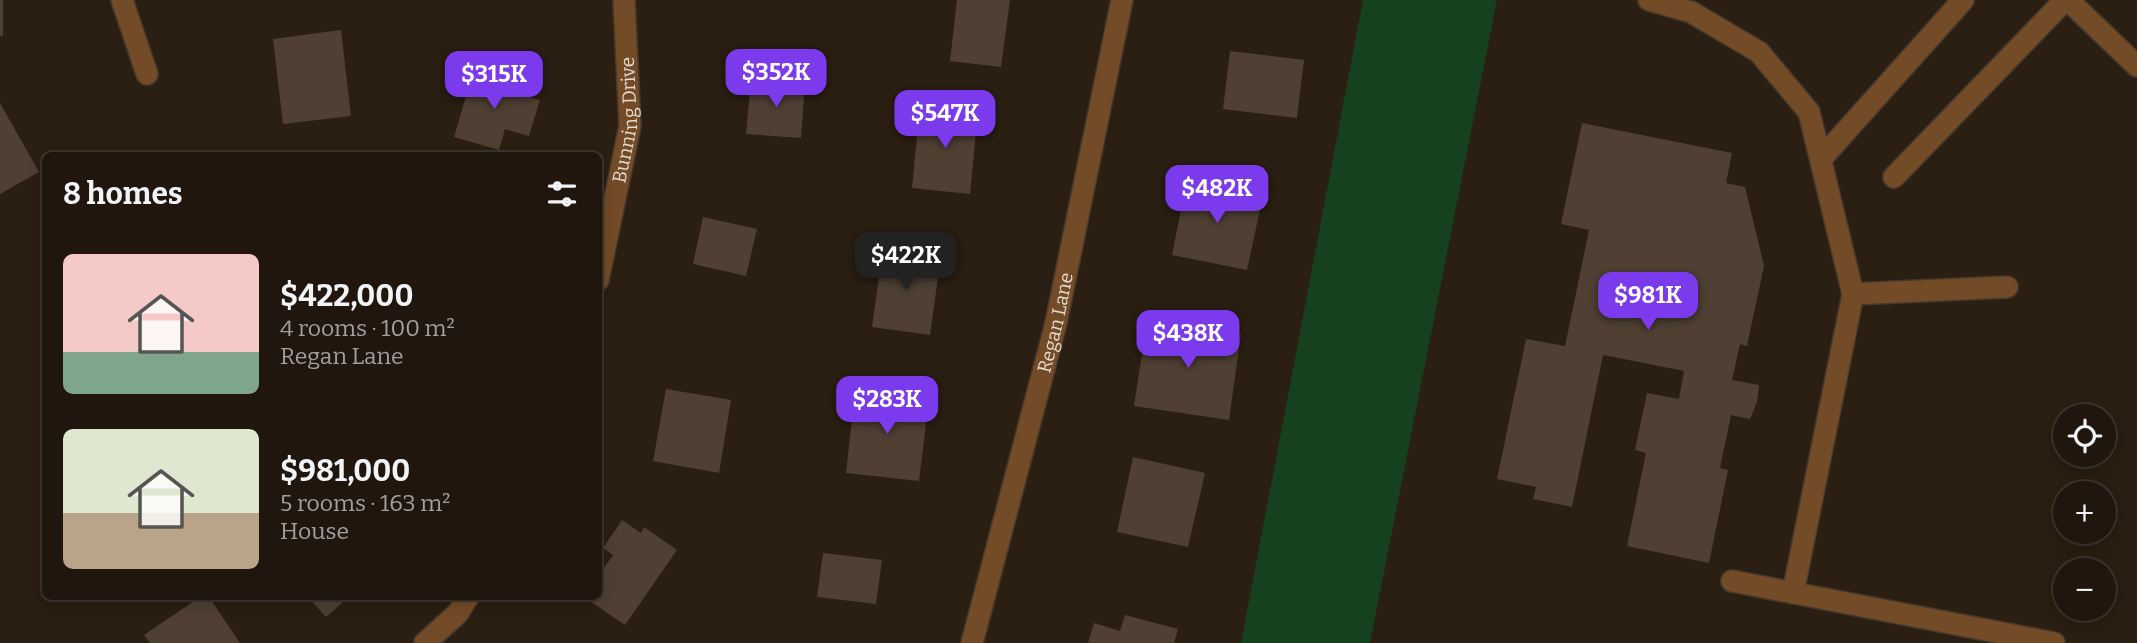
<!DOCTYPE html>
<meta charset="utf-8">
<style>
:root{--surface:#20160e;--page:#2d231c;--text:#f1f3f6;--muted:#a29f9e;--line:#3d352e;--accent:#7c3aed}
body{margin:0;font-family:Bitter,serif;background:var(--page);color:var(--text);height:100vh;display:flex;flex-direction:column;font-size:26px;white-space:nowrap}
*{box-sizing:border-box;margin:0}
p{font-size:23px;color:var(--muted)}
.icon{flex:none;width:38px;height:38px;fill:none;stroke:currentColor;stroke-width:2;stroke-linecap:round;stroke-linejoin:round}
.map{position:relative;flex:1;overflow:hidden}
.details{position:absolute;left:42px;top:152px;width:560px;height:448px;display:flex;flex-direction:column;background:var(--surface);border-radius:10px;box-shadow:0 4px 18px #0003,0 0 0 2px var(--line)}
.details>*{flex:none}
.controls{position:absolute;left:2053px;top:404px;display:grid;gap:14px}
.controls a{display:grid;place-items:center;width:63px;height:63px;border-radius:50%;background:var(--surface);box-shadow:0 4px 18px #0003,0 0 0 2px var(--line);font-size:35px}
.price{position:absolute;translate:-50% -60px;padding:0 16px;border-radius:14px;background:var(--accent);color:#fff;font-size:23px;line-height:46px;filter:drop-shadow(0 2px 4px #0008)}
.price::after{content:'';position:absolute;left:50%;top:42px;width:21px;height:16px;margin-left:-10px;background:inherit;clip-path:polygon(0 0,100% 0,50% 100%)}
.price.on{background:#222;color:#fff}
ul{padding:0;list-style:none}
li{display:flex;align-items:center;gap:21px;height:175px;padding:0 21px}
li span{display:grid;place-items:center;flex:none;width:196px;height:140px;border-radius:10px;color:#555}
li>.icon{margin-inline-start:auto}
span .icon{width:84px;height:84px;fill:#fffc;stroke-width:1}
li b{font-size:30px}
h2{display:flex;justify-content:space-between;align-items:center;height:84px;padding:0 21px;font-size:30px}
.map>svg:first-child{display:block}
</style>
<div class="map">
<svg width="2137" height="643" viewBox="0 0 2137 643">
<rect width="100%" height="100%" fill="#2b1e12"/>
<path fill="#15411e" d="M1363,0H1497L1370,643H1241Z"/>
<path fill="#4f4033" d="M0,0H3V36H0Z
M957,0H1010L1001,67L950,61Z
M341,30L351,116L283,124L273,39Z
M1230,51L1304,60L1297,118L1223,109Z
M474,69L517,82L514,93L540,100L529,136L505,129L499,150L454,137Z
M751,79L805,83L801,138L746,134Z
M0,103L39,172L0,194Z
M920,106L978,111L970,194L912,188Z
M1582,123L1732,153L1726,183L1745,187L1764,266L1747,346L1740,344L1732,380L1759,385L1757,402L1750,419L1731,415L1720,468L1728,470L1709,563L1627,546L1646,453L1635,450L1647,393L1679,399L1684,371L1603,355L1572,507L1533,499L1536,487L1497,479L1526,339L1565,346L1589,230L1561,224Z
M1187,180L1263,196L1247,270L1172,255Z
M703,217L757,229L746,276L693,264Z
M883,248L941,256L930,335L872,327Z
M1147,321L1241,334L1229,420L1134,406Z
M666,389L731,400L719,473L653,461Z
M855,391L929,400L919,481L846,473Z
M1133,457L1205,473L1188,547L1117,532Z
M622,520L641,533L644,527L677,550L625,625L584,597H598V576L613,555L603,548Z
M823,553L882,560L876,604L817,597Z
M200,597H209L240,643H150L144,635Z
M308,597H349L326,617Z
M1125,615L1178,629L1174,643H1088L1094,623L1120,631Z"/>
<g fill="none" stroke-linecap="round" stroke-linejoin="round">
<g stroke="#45382d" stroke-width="24">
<g id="minor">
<path d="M122,0L147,74"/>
<path d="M1649,0L1691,12L1759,52L1809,112L1853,294L1793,593"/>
<path d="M2068,0L2137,66"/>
<path d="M1821,159L1963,0"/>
<path d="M1894,177L2065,0"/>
<path id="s1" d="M598,280L630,126L624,0"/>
<path d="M1853,294L2007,287"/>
<path d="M1732,581L2054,643"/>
<path d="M425,643L458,613L468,597"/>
<path id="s2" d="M972,643L1056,323L1122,0"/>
</g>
</g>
<use href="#minor" stroke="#744b27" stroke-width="21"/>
</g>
<g text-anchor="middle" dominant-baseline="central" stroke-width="7" stroke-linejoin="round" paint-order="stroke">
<g font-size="19" fill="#e3dad2" stroke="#0f0905">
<text stroke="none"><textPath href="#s1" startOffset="163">Bunning Drive</textPath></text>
<text stroke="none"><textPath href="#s2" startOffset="331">Regan Lane</textPath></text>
</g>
</g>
</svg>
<div class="controls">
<a><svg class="icon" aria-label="locate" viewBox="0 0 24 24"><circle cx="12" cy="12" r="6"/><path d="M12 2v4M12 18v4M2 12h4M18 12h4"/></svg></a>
<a>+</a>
<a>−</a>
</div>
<b class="price" style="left:776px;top:109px">$352K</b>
<b class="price" style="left:494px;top:111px">$315K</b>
<b class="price" style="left:945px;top:150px">$547K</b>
<b class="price" style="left:1217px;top:225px">$482K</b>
<b class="price on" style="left:906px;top:292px">$422K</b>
<b class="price" style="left:1648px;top:332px">$981K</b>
<b class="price" style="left:1188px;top:370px">$438K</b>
<b class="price" style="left:887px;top:436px">$283K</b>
<section class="details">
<h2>8 homes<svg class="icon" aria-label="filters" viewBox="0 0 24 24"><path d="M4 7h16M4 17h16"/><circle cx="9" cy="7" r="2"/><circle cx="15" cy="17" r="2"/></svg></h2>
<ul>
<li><span style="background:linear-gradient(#f6c9c9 70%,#7fa58c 0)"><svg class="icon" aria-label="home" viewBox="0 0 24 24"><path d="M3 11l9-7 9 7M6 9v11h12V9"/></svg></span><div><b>$422,000</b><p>4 rooms · 100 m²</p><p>Regan Lane</p></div></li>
<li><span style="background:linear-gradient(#dfe7d0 60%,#b9a48a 0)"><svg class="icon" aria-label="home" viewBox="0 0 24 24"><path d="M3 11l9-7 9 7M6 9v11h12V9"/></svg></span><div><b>$981,000</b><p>5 rooms · 163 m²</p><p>House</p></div></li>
</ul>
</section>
</div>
